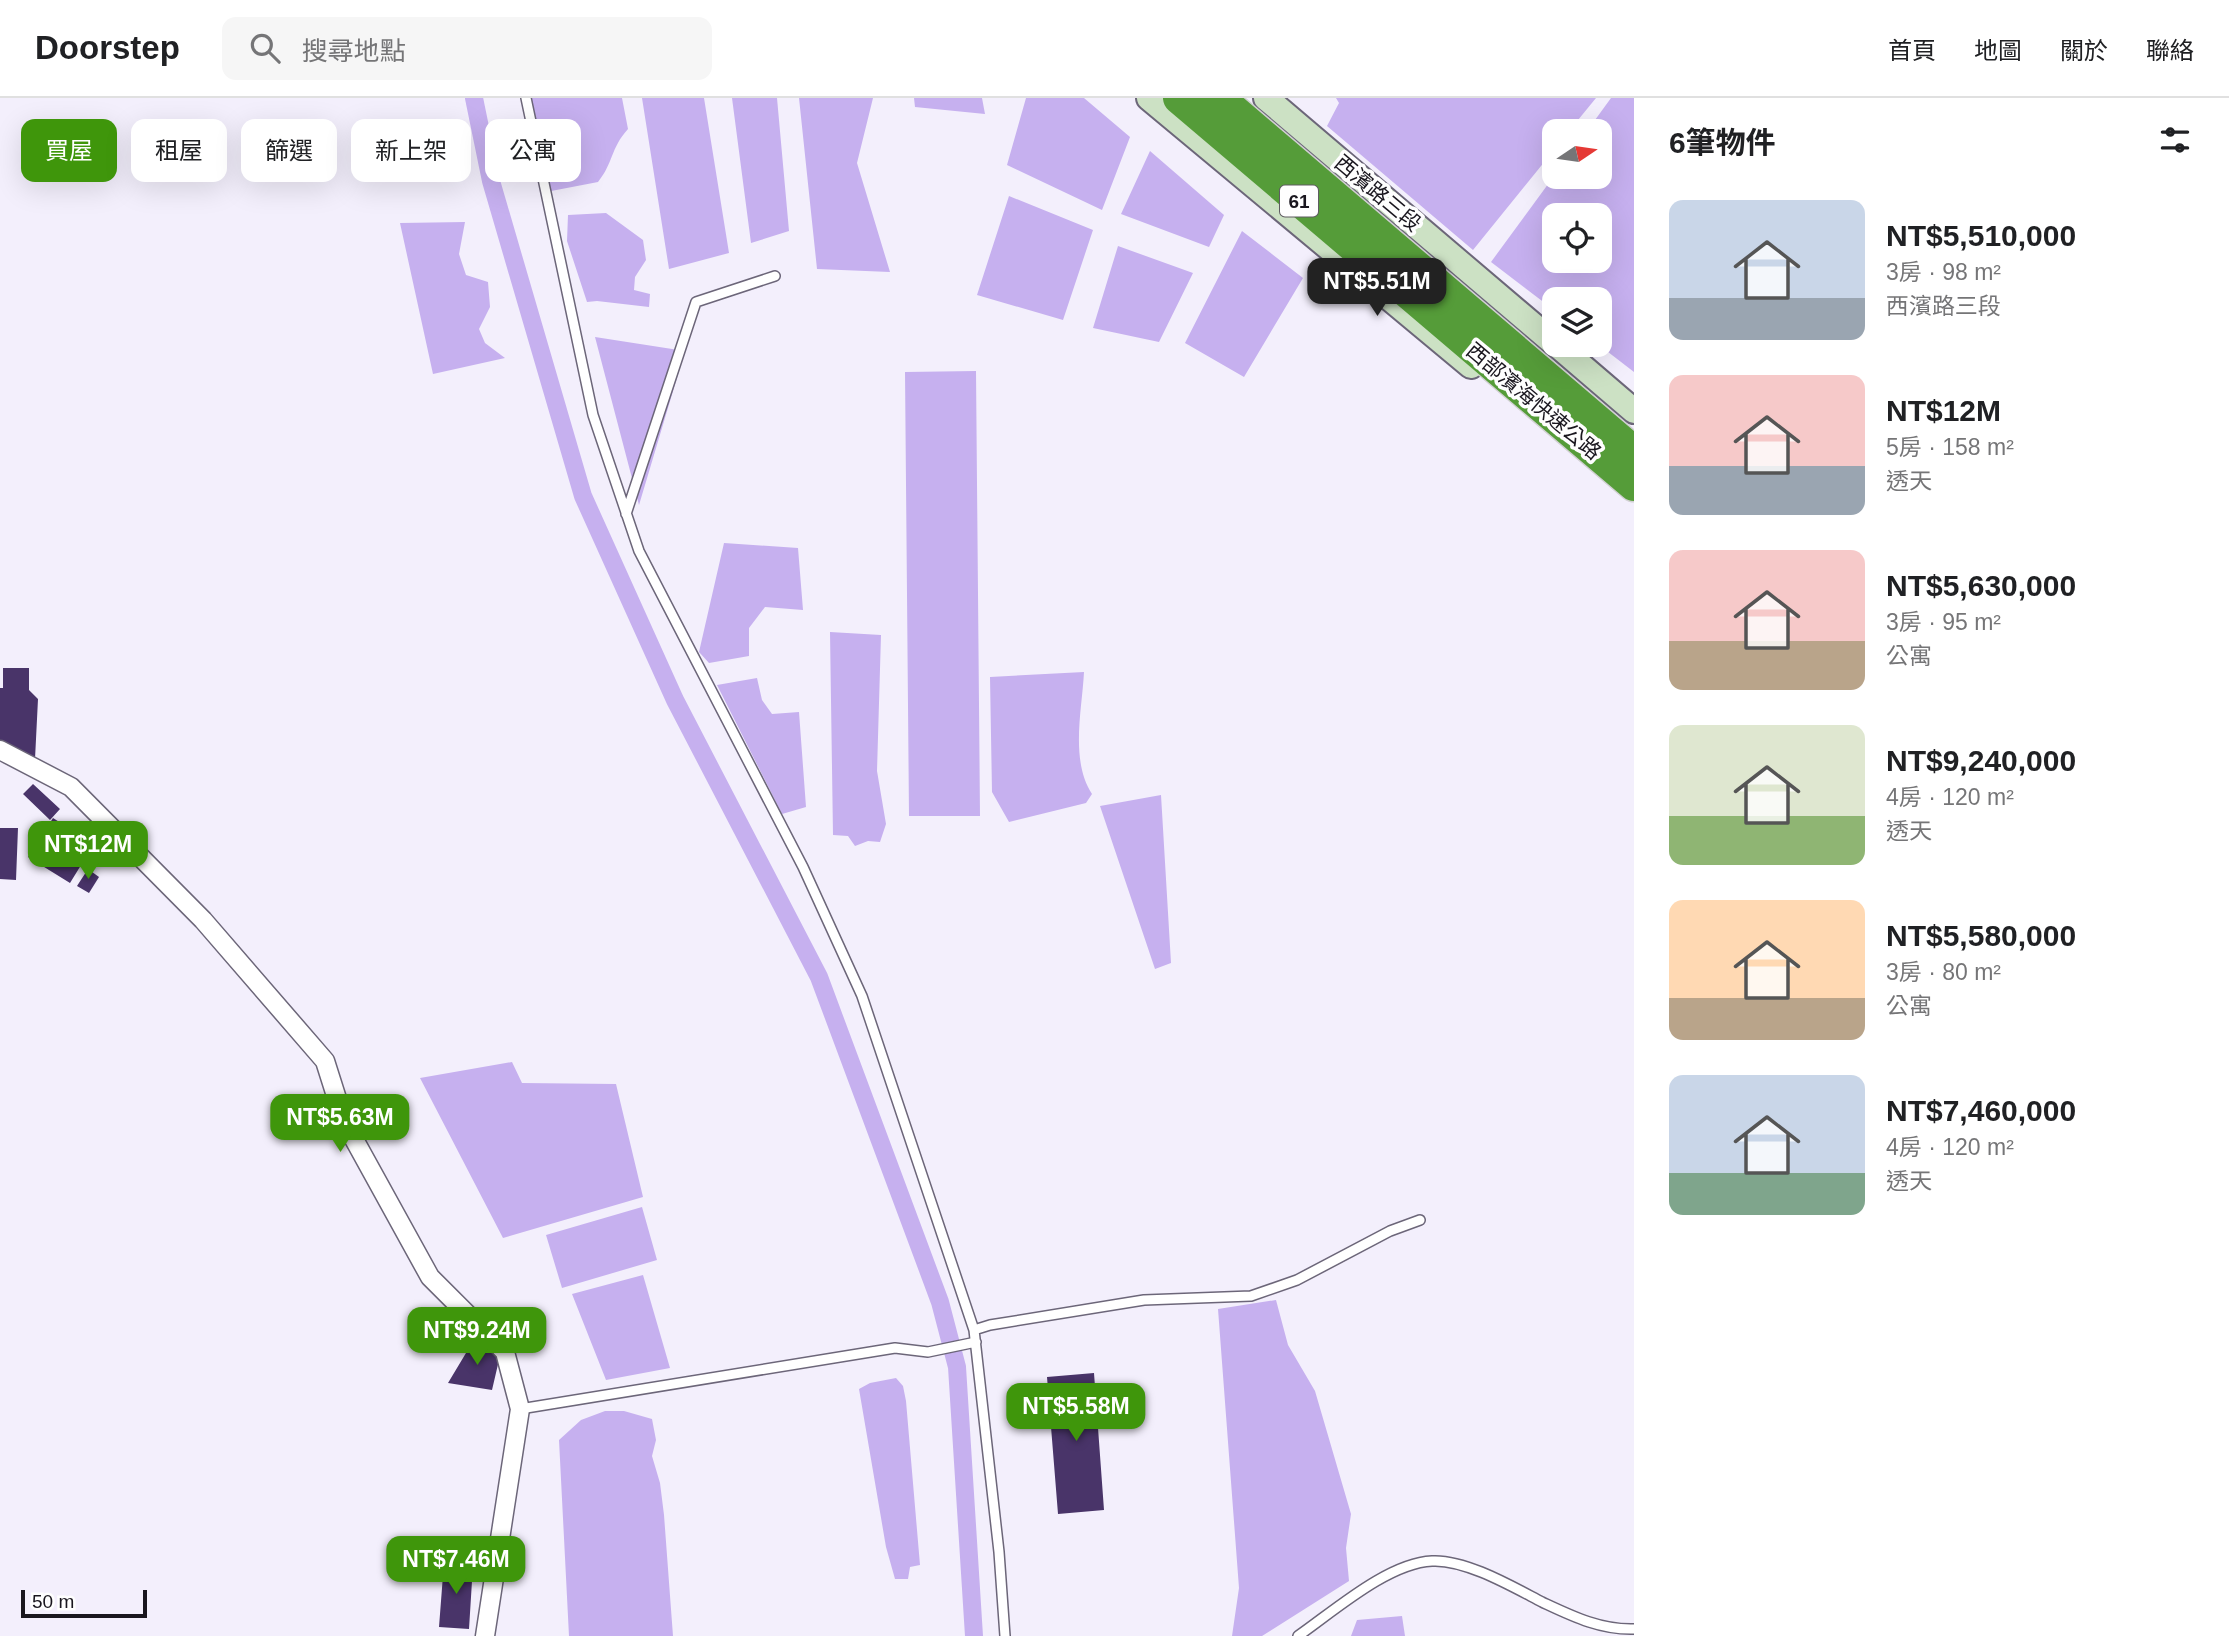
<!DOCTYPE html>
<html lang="zh-TW">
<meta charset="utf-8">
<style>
:root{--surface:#fff;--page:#f6f6f6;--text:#202124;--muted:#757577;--line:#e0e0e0;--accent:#3f960b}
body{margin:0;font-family:Arial,"Noto Sans TC",sans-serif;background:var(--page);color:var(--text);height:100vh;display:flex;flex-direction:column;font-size:26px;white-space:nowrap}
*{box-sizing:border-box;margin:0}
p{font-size:23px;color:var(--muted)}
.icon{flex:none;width:38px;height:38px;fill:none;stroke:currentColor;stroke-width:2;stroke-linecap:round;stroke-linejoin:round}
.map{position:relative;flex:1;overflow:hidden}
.panel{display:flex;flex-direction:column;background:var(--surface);width:595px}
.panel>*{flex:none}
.banner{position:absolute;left:21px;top:21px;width:665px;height:63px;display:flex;gap:14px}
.needle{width:46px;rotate:77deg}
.controls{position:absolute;left:1542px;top:21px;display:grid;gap:14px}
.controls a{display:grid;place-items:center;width:70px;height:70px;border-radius:14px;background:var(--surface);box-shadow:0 7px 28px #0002;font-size:35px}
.scale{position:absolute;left:21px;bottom:18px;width:126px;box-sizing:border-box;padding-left:7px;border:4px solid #19161e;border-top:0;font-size:19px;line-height:24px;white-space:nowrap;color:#19161e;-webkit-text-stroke:5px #fefefe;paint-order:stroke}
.price{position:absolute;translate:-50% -60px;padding:0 16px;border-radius:14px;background:var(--accent);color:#fff;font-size:23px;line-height:46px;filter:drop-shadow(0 2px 4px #0008)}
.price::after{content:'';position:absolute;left:50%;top:42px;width:21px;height:16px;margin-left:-10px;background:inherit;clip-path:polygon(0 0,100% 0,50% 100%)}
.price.on{background:#222;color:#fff}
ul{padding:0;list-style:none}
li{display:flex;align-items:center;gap:21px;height:175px;padding:0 35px}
li span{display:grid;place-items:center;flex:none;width:196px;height:140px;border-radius:14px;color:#555}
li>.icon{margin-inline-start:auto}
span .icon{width:84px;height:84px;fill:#fffc;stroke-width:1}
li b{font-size:30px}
h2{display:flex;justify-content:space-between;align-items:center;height:84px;padding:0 35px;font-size:30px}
.tag{padding:0 24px;border-radius:14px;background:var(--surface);box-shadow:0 7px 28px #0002;font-size:24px;line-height:63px}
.tag.on{background:var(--accent);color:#fff}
header{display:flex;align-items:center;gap:42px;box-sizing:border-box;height:98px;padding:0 35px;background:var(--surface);border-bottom:2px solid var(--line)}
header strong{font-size:33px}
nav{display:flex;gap:38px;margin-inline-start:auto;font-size:24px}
.search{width:490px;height:63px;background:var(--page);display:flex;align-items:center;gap:18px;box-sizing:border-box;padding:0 24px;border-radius:14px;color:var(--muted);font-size:26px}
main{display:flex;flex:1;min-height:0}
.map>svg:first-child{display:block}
</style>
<header>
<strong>Doorstep</strong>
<div class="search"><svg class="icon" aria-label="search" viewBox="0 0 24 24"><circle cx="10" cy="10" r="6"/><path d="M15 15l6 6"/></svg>搜尋地點</div>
<nav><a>首頁</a><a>地圖</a><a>關於</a><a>聯絡</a></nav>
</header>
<main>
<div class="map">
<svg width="1634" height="1538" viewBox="0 0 1634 1538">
<rect width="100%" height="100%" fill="#f3effc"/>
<path fill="#c6b0ef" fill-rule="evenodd" d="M527,0H622L628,31C610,51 614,64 598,84L546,94Z
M642,0H704L729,155L669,171Z
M732,0H777L789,133L751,145Z
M799,0H873L857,65L890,174L817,171Z
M914,0H982L985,16L915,9Z
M1026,0H1084L1130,39L1102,112L1007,67Z
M1336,0H1596L1569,33H1554V52L1473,152L1327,28L1339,5Z
M1611,0H1634V274L1599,247L1600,201H1554V212L1491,164L1554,78L1600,79V33H1587ZM1554,117H1600V163H1554Z
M1150,53L1224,117L1209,149L1121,116Z
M1009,98L1093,132L1063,222L977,197Z
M606,115L643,142L646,162L635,179L634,192L650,196L649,209L597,203L587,204L567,143L568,117Z
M465,124L459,156L466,177L488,184L490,209L479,231L485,245L505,260L433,276L400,125Z
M1242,133L1303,180L1244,279L1185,245Z
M1118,148L1193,175L1159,244L1093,230Z
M595,239L685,253L639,407Z
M976,273L980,718H909L905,274Z
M724,445L798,450L803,512L765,509L749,530V558L709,565L699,554Z
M830,534L881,537L877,673L886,726L880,744L868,743L855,748L848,738L833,737Z
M1084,574C1082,613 1070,662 1092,696L1086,705L1009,724L992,694L990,579Z
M757,580L762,602L772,616L799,614L806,709L782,716L717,587Z
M1161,697L1171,865L1155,871L1100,708Z
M512,964L522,985L616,986L643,1099L503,1140L420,980Z
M642,1109L657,1162L562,1190L546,1137Z
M643,1177L670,1270L606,1282L572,1196Z
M1276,1202L1288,1247L1315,1293L1351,1416L1346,1450L1349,1483L1262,1538H1232L1239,1490L1218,1211Z
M896,1280L903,1288L906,1303L920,1467L910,1469L908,1481H895L886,1449L859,1291L870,1285Z
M605,1313H624L652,1321L656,1342L652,1358L660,1385L664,1417L673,1538H569L559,1342L581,1322Z
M1402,1518L1405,1538H1351L1357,1522Z"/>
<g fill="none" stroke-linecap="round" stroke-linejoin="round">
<path stroke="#c6b0ef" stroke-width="18" d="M474,0L491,83L583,398L675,602L819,879L940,1204L957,1269L974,1538"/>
</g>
<path fill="#493469" d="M3,570H29V592L38,601L35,661L0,647V590H3Z
M33,686L60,711L50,722L23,696Z
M53,720L94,746L70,785L28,759Z
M0,730H18L16,782L0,781Z
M88,771L99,779L89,795L77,788Z
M478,1235L499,1262L492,1292L448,1285Z
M1094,1275L1104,1412L1058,1416L1047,1279Z
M444,1464L473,1467L469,1531L439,1529Z"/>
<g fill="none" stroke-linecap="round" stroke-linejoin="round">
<g stroke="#6c6679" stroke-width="12">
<path id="lane" d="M526,0L593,317L639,453L803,769L862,898L974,1232L999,1454L1005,1538
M626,416L696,204L775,178
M974,1232L990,1227L1144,1202L1251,1198L1297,1182L1390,1133L1420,1122
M520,1311L895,1250L928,1254L976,1244
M1298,1538C1334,1513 1388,1465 1432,1463C1465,1461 1513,1489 1542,1504C1572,1518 1600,1532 1634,1531"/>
</g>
<g stroke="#6c6679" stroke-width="21">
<path id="street" d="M0,652L71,689L203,822L325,963L344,1023L430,1179L505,1254L520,1311L485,1538"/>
</g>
<g stroke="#6c6679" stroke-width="28">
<path id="secondary" d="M1149,0L1471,268
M1266,0L1554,245
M1557,247L1634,313"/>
</g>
<g stroke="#d1d0d2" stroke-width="35">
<path id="highway" d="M1179,0L1634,387
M1219,0L1634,354"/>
</g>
<use href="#lane" stroke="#fff" stroke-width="9"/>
<use href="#street" stroke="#fff" stroke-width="18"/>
<use href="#secondary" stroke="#cce1c4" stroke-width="24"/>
<use href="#highway" stroke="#559c39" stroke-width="32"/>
</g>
<g text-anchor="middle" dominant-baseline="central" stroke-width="7" stroke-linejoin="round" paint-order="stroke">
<rect fill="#fefefe" stroke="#5e5c61" stroke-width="2" x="1280" y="87.5" width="38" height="31" rx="5"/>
<g font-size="19" font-weight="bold" fill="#19161e">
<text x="1299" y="103">61</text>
</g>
<g font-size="21" fill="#19161e" stroke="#fefefe">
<text transform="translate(1378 95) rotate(40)">西濱路三段</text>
<text transform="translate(1534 303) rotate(40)">西部濱海快速公路</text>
</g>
</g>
</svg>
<div class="controls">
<a><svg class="needle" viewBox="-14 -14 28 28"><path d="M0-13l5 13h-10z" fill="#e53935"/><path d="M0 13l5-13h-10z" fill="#757577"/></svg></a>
<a><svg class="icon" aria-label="locate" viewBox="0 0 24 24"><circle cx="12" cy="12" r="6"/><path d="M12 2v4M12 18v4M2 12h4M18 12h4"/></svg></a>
<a><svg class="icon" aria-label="layers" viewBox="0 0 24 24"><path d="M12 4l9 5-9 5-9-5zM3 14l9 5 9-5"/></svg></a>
</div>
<div class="scale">50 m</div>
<b class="price on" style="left:1377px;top:220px">NT$5.51M</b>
<b class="price" style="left:88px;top:783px">NT$12M</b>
<b class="price" style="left:340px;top:1056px">NT$5.63M</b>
<b class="price" style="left:477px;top:1269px">NT$9.24M</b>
<b class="price" style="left:1076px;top:1345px">NT$5.58M</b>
<b class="price" style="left:456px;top:1498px">NT$7.46M</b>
<div class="banner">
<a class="tag on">買屋</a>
<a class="tag">租屋</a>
<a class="tag">篩選</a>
<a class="tag">新上架</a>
<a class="tag">公寓</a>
</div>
</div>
<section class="panel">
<h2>6筆物件<svg class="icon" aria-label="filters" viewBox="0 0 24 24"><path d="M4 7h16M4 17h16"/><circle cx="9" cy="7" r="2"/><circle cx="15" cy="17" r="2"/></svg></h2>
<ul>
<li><span style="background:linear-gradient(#c9d6e8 70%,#9aa5b1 0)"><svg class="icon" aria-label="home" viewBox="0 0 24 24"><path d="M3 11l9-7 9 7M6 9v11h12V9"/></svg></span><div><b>NT$5,510,000</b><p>3房 · 98 m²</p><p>西濱路三段</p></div></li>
<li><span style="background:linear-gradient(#f6c9c9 65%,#9aa5b1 0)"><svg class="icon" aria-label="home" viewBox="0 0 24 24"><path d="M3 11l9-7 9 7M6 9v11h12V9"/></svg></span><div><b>NT$12M</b><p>5房 · 158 m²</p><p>透天</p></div></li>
<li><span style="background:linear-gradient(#f6c9c9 65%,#b9a48a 0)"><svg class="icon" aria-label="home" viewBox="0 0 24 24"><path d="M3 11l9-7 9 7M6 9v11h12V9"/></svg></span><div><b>NT$5,630,000</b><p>3房 · 95 m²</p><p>公寓</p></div></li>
<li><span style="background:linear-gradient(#dfe7d0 65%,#8fb573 0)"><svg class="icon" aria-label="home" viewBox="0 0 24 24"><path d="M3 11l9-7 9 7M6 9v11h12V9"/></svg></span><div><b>NT$9,240,000</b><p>4房 · 120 m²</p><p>透天</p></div></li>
<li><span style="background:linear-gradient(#ffd9b3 70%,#b9a48a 0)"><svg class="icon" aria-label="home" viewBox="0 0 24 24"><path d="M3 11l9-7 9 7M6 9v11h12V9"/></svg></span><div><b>NT$5,580,000</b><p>3房 · 80 m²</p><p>公寓</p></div></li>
<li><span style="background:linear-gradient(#c9d6e8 70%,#7fa58c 0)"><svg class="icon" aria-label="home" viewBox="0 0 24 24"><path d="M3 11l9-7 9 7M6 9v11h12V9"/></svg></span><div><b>NT$7,460,000</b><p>4房 · 120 m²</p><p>透天</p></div></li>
</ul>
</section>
</main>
